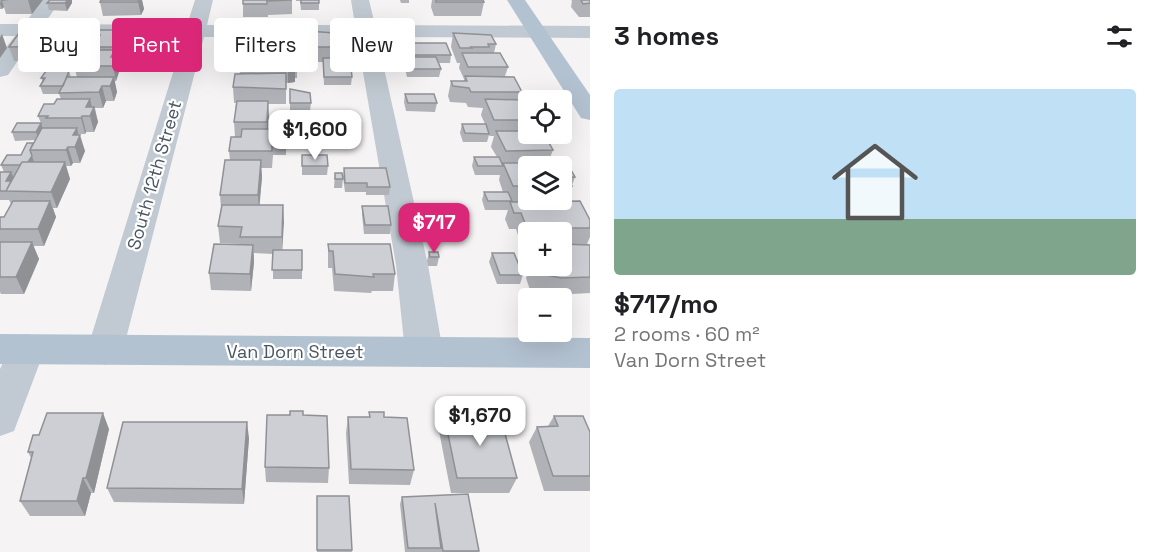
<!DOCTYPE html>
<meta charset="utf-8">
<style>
:root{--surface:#fff;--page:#f6f6f6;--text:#202124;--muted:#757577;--line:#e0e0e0;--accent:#db2777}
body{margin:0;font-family:"Space Grotesk",sans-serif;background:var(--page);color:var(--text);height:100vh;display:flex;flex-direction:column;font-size:22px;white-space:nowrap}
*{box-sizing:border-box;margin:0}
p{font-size:20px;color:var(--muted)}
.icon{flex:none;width:33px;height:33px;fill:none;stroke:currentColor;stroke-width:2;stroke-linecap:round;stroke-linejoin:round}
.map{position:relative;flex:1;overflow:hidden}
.panel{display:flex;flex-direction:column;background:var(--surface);width:570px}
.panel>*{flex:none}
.top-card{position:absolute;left:18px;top:18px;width:482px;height:54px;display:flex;gap:12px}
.fabs{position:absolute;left:518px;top:90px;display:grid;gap:12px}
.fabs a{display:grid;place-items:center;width:54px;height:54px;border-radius:6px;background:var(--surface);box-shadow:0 6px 24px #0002;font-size:30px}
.price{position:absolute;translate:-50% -51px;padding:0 14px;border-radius:12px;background:#fff;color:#222;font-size:20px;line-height:39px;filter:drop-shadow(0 2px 3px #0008)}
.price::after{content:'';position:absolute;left:50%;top:36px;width:18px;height:14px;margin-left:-9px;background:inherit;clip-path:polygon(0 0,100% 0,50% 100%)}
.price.selected{background:var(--accent);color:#fff}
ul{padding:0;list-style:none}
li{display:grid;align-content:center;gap:12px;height:318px;padding:0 24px}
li+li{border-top:2px solid var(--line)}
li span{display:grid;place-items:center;height:186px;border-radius:6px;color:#555}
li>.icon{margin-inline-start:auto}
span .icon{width:108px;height:108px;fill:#fffc;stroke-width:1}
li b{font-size:26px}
h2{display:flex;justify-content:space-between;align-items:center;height:72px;padding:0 24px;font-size:26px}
.pill{padding:0 21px;border-radius:6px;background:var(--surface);box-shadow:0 6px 24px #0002;font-size:21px;line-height:54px}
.pill.selected{background:var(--accent);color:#fff}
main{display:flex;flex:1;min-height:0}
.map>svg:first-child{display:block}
</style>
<main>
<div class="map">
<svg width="590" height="552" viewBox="0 0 590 552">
<rect width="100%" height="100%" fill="#f5f3f3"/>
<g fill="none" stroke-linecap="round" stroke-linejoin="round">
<path fill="#c1cad2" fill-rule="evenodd" d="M43,0H61L44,24L187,25L195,0H213L207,25H355L351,0H369L375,25L590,26V38L377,37L428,265L443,352L437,362L424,367L411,362L405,352L396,265L357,37H204L123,350L118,360L105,365L92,360L87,350L184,37L35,36L8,75L0,77V55L15,36H0V24H24Z
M27,334L40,339L45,349L14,431L0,436V369L14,339Z"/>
<path fill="#b3c2d1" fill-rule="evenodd" d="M507,0H525L590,95V120L581,118Z
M0,334L590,338V368L0,364Z"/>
</g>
<path fill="#b0b2b7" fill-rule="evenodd" d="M0,0H43L32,14H6L4,7L2,9H0Z
M50,0H72V3L67,11L49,10L47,3Z
M142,0L144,9L141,15L103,16L100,2Z
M243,0H292V14L268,15V17H243Z
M296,0H319V10H301L300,1H296Z
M400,0H409V3H401Z
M432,0H483L484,2L481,16H434L431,7Z
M571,0H590V17H579L571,7L572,1Z
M131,30L134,44L127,61H117L119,72L116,81H114L117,92L114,101H106L103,108H95L98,122L94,132H86L85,134H78L85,151L80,163H73L71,166H66L70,179L57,208H53L56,217L44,246H33L39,259L24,294H1L0,292V217H4L11,204L9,200H0V172H4L1,165L21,155L33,143L35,140L15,141L12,132L41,123L38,116L61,99L59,94H43L40,86L43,82L41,78L69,71L71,77H77L74,66L95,50L94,47L98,39L97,35Z
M295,30L336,47L335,58H338V46L360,55L359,62H350L352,77L351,85H324L323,62H297V78H295V82L286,83V104H268V129H286V155H273L272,168H261L262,177L259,205H283L282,250H302V279H273V254L254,253V262L251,291L211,290L209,273L241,245V244L220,243L218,226L221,208L220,195L230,160L229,151L235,137L234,122L236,103H234L233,87L240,73L239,68L241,55H238L237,41L280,33V54H295Z
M453,33L491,35L496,44L494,53H500L508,67L505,76L514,77L522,92L520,100H522L526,107H528V134H544L553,150L548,163H567L575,177L566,201H580L590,220V237L587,244L590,245V293L554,295L530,290L526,278L530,268L529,266H561V232H528V245H521L516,229H509L505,219L508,210H485L482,200L484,192H503L499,180L500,175H475L472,166L474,157H497L491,147L494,136H490L489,135L487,142H463L460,133L462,124H485L481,115L483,108L468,107L466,103L450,102L448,96L451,81H464V79L459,68L460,63H457L451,47ZM528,166H561V200H528Z
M34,35L66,51L60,61H14L9,47Z
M403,43L451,55L450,63H438L441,69L439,77H407L404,65V58L402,51Z
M290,89L311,103L310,111H290Z
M405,94L437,103L435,112L406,111L404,102Z
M302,155L328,166L327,175H302Z
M344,168L390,187L389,195H366V192H345L343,177Z
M335,173L343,179L342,188H334Z
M362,206L391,225L390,234H364L362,215Z
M328,244L395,274L393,291H372L371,293L334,291L332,268H328Z
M429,252L439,257L437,266H428L427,261Z
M492,253L523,275L520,284H497L489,262Z
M369,412L414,470L410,485L349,484L346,433L348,417H369Z
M303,415L329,468L328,483L266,482L265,467Z
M444,415L517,478L509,493H451L439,431Z
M554,416L590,432V491H544L529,442L537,427L548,426Z
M109,429L94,493H91L85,516H30L20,501L31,458L28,452L39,435Z
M249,438L244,504L114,502L107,488Z
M317,496L352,550V552H317Z
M402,497L479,551L478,552H405L400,504Z"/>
<path fill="#909195" d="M1,0H9L2,1L4,7L2,9L0,4Z
M28,0H43L32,14Z
M68,0H72V3L67,11L65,3Z
M139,0H142L144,9L141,15L138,2Z
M131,30L134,44L127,61L124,47Z
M2,34L7,48L0,58V37Z
M62,37L66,51L60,61L56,46Z
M115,50L119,72L116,81L111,57Z
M295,67V82L288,83V68Z
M114,77L117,92L114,101L110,86Z
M102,86L106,101L103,108L99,92Z
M90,99L93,111L94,107L98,122L94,132L90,116L86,107Z
M268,101L269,116L268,138L267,122Z
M82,116L86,132L85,134L81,118Z
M41,123L44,132L39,140L36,132Z
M77,128L79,137L80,135L85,151L80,163L75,147L73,135Z
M68,147L73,163L71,166L66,150Z
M32,156L35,165H26Z
M261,160L262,177L259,212L258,195Z
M65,162L70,179L57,208L51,192Z
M11,172L15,180L9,190L6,181Z
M50,201L56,217L44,246L38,229Z
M283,205L284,222L282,254V237Z
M32,242L39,259L24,294L16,277Z
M253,245L254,262L251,291L250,274Z
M103,413L109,429L94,493L86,478Z
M247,422L249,438L244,504L242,489Z
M83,478L91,493L85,516L77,501Z"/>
<path fill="#cdcfd5" stroke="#909195" stroke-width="1.5" d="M50,0H68L65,3H47Z
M101,0H139L138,2H100Z
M243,0H292L267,1V4H243Z
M301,0H319V3H301Z
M436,0H483L484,2H436Z
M581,0H590V3L583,4Z
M100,30H131L124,47H94L100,35H97Z
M295,30L334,33L336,47H295Z
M19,33H34L32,35L62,37L56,46L9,47Z
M238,33H280L279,45H243V41H237Z
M453,33L491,35L496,44H488L489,47H471L472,48H460Z
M403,43H446L451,55H407Z
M338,46H358L360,55H339Z
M83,50H115L111,57H116L113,66H74Z
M250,53L297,54V63H295V67L288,68H239L241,54Z
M462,53H500L508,67H468Z
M405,57H436L441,69H408Z
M323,58H350L352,77H324Z
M46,71H69L63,86H40L45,78H41Z
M286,73V89L233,87L235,74Z
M465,76L514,77L522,92H471L469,88L453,86L451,81H467Z
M67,77H114L110,86H102L99,92L59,93Z
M290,89L310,93L311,103H290Z
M405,94H434L437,103H408Z
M57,99H90L86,107H94L90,116H82L81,118H46L48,116H38L44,104H54Z
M485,99L522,100L526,107H528V120H494Z
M237,101H268L267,122H234Z
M17,123H41L36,132H12Z
M462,124H486L489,134L465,133Z
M42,128H77L73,135H80L75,147H68L66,150H30Z
M242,129H286V139H272V151H229L231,137H241Z
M496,131H528V134H544L553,150L506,151Z
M27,143H33L30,150L32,156L28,162H22L20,165H1L7,155H21Z
M302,155H327L328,166H302Z
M474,157H499L503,166H478Z
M225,160H261L258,195H220Z
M22,162H65L51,192L6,191Z
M503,163H567L575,177H567L572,186H561V166H528V186H513Z
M344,168H386L390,187H367V183H345Z
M0,172H11L6,181H11L6,191H0Z
M335,173H342L343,179H335Z
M484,192H508L512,201H488Z
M13,201H50L38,229H0V217H4Z
M580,201L590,220V228H527L521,213H514L510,202Z
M222,205H283L282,237H240L242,227L218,226Z
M362,206H388L391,225H365Z
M0,242H32L16,277H0Z
M214,244L253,245L250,274L209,273Z
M328,244H390L395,274H373L374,277L335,274L333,251H329Z
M561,244L590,245V277L561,278L537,273L534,266H561Z
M273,250H302V270H272Z
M429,252H438L439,257H430Z
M492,253H514L523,275H500Z
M290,411H303V415L327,416L329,468L265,467L267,415H290Z
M369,412H384V417L407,418L414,470L351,469L348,417H370Z
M47,413H103L86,478H83L77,501H20L33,452H28L33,435H39Z
M444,415H500L517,478H457Z
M554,416H583L590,432V476H553L537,427L558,426Z
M123,422H247L242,489L107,488Z
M468,494L479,551H443L435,503L441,548H408L402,497Z
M317,496H349L352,550H317Z"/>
<g text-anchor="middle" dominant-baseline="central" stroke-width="4.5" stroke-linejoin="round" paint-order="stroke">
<g font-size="18" fill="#4a5661" stroke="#fff">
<text transform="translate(154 175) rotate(-74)">South 12th Street</text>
<text x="295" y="351">Van Dorn Street</text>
</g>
</g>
</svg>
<div class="fabs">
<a><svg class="icon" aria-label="locate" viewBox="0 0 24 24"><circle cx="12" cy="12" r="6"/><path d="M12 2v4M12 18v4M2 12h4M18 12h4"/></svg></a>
<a><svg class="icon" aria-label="layers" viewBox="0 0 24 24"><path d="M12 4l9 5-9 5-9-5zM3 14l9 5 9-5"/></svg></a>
<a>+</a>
<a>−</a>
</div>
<b class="price" style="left:315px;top:161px">$1,600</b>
<b class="price selected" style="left:434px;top:254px">$717</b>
<b class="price" style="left:480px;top:447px">$1,670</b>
<div class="top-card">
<a class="pill">Buy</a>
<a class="pill selected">Rent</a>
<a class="pill">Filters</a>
<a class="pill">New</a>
</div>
</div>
<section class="panel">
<h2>3 homes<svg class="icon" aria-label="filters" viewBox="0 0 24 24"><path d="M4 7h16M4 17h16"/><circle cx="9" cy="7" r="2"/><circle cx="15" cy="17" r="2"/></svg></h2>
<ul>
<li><span style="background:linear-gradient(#bfe0f5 70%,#7fa58c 0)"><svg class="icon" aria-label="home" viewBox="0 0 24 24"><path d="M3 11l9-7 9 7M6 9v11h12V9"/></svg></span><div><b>$717/mo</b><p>2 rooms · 60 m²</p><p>Van Dorn Street</p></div></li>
</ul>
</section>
</main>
